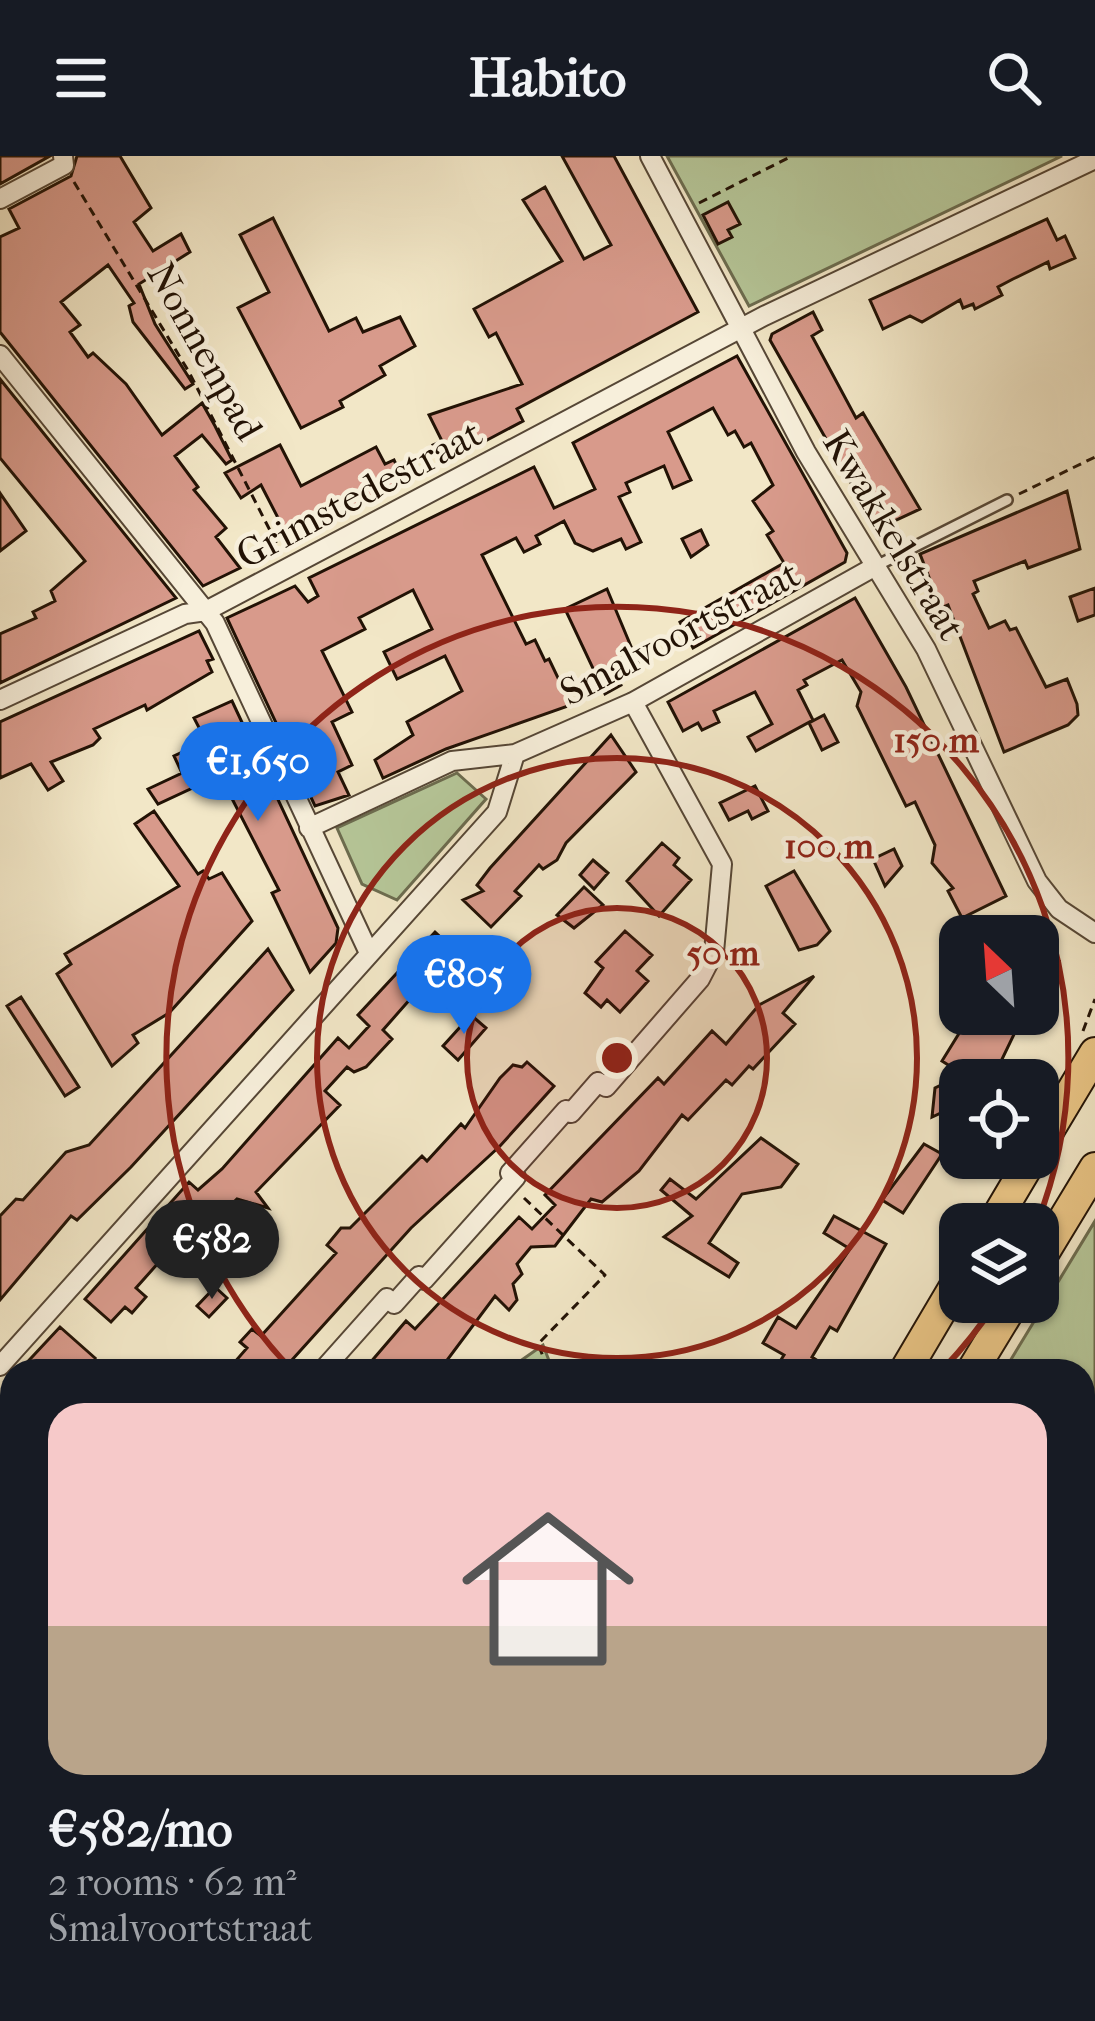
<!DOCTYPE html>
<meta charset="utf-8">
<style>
:root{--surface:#171b24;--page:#242831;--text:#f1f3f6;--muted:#9ea1a6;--accent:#1a73e8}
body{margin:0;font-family:"IM FELL French Canon",serif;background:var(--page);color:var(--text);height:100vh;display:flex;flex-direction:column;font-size:45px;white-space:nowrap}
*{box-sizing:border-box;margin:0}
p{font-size:39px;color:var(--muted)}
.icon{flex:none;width:66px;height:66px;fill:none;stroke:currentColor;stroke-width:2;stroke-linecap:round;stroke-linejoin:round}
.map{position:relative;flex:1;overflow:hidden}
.sheet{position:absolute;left:0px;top:1203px;width:1095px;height:663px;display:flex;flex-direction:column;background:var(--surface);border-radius:36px 36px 0 0;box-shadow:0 3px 9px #0004}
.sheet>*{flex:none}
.needle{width:78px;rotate:335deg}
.tools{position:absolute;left:939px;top:759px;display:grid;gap:24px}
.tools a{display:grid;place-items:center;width:120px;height:120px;border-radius:24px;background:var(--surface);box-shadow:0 3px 9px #0004;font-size:60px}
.price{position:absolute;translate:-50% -102px;padding:0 27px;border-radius:42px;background:var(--accent);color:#fff;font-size:39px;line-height:78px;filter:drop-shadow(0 3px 6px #0008)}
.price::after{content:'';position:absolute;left:50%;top:72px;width:36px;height:27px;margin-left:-18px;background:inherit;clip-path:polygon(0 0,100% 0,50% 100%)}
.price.active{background:#222;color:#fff}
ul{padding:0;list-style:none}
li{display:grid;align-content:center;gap:24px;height:636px;padding:0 48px}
li span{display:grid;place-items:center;height:372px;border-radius:36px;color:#555}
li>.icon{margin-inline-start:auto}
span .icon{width:216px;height:216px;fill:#fffc;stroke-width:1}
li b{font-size:51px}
header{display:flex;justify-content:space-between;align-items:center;height:156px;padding:0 48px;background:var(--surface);font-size:54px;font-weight:700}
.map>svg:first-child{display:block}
</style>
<header><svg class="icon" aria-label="menu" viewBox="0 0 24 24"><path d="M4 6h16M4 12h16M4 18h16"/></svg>Habito<svg class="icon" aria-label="search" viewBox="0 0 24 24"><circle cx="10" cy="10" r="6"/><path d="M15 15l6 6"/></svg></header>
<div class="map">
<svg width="1095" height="1865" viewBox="0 0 1095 1865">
<rect width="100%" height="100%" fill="#f2e7c7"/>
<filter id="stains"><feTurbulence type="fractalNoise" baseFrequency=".00167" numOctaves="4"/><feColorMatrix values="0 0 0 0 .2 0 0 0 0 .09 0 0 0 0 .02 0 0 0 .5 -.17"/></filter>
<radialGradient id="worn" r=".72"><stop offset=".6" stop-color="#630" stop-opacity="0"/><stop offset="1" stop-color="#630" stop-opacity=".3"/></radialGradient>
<path fill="#b6c799" stroke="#6c6c4f" stroke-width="3" d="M667,0H1062L749,150Z
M457,617L486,643L397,744L362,728L337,672Z
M1095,1065V1865H853L848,1854H1083V1215H1004Z
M543,1189L553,1215H506Z"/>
<path fill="#d89a8b" stroke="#221205" stroke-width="3" d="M0,0H50L0,28Z
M77,0H120L151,52L134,66L153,95L181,78L190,96L139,128L155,168L193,228L185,233L133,166L129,150L134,147L108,109L61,146L80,169L70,176L88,201L93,197L126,228L162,279L202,247L215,270L232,304L226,308L202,279L175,300L198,331L194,334L226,372L216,381L240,412L203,430L0,176V81L19,72L9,53L71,20Z
M562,0H614L698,156L517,253L523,265L442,308L433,289L442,285L429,259L522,228L496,177L489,181L474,153L562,105L523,44L545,31L584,103L611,89Z
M728,46L740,68L728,74L732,81L718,88L703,59Z
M273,62L329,175L356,162L363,176L400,161L415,190L380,210L385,219L340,245L343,251L301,272L238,152L269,136L240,79Z
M1047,63L1057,84L1065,80L1075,102L1050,113L1048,106L1013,123L998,131L1002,139L975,153L973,148L963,152L960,144L922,166L910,160L883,173L870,144Z
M813,156L822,174L812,180L856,262L863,257L920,353L877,373L770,184L772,178Z
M737,200L847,397L845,406L693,492L680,466L784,407L767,379L773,375L753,345L773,329L751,287L744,291L735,275L728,279L713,252L668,276L691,324L673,332L664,310L626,327L630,336L619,341L641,386L626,393L621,383L593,395L575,387L564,365L536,380L540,388L524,396L516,382L482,399L526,488L535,484L545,505L549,503L571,549L446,593L383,622L375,604L413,579L407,566L462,535L445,500L397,523L384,496L432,473L413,434L359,462L365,473L322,495L352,556L332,566L352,609L338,616L349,639L315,650L227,462L295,430L308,446L318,440L309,422L534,311L554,352L595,333L573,287Z
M0,223L176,442L0,527V478L36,462L33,456L55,445L51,435L85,405L0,302Z
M280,289L301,330L376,291L385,308L394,304L405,327L291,387L261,329L241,342L225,317Z
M1067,335L1080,393L1028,412L1025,405L974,425L978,435L973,438L989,472L1005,465L1010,474L1016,472L1046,531L1067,523L1077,548L1078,559L1068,569L1004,596L948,449L941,452L920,398Z
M0,337L26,375L0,395Z
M701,374L708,389L691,401L682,383Z
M1095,432V459L1078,465L1070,441Z
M607,433L640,512L618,522L621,529L605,538L565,453Z
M855,442L906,531L1006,740L962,762L948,735L953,732L932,707L935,689L915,646L906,650L857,550L861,536L842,504L804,524L807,529L798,534L813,564L756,595L748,581L772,568L755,536L714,555L719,566L702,574L698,567L683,575L668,546Z
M199,475L213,503L207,505L212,516L147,554L145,549L94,573L100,582L93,589L51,606L63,625L48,634L31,608L0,622V566Z
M232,545L338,772L336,787L310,816L272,737L279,734L225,629L216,633L212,623L158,648L148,633L182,617L174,600L206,585L194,562Z
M824,559L838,586L822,594L809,567Z
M611,579L636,616L566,687L557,704L543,713L539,709L515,735L521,740L491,771L463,744L483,735L477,729L490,712Z
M755,630L768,655L752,663L748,655L729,664L720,647Z
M154,655L198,718L203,715L209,723L222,717L252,765L169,857L133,879L138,887L112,910L57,818L71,808L65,798L179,730L135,668Z
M662,687L679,702L674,709L691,724L659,760L627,725Z
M894,693L902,710L885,730L873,703Z
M593,704L608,717L594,733L580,719Z
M794,715L830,775L817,789L799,794L766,730Z
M584,731L603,749L574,772L557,759Z
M625,775L652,799L637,815L648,825L620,856L607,844L601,851L585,837L603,812L596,806Z
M435,776L463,802L457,814L446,825L441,821L418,847L412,841L383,874L392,883L366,911L354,916L347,911L325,935L340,949L256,1036L268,1052L237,1043L180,1099L187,1105L174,1118L160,1105L136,1132L146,1141L132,1157L125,1151L111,1166L85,1143L189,1026L198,1034L222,1013L338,882L349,892L369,870L358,859Z
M1038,792L1059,805L1038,839Z
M268,793L293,834L131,1011L77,1064L71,1060L0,1144V1060L16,1043L23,1044L66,996L89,989Z
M814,820L783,857L795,868L753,913L749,910L732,929L726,924L688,964L682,959L639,1015L602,1046L591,1043L555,1090L531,1091L517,1108L522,1118L513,1128L517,1144L509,1154L495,1140L439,1215H363L406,1165L415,1173L519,1061L532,1073L555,1049L545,1039L658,922L664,928L712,875L726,888L759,849Z
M21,841L79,931L65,940L7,850Z
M971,858H1002L1019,868L993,922L981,915L972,924L942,905Z
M471,859L486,872L458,904L443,890Z
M527,906L554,930L500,990L411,1072L282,1215H227L247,1192L240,1186L252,1173L261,1180L336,1097L327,1089L341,1072H350L422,1000L427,1005L461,968L465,972L500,922L513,909L522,911Z
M960,920V968L941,957L932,961L935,932Z
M761,982L798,1008L781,1031L742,1038L709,1087L738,1107L729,1121L664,1081L692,1060L661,1034L670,1023L696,1043Z
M924,988L942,998L903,1057L882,1044Z
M834,1060L886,1088L837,1175L830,1171L812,1201L818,1205L812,1215H774L784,1199L763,1187L778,1161L796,1172L850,1093L824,1077Z
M215,1131L227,1142L209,1161L197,1150Z
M60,1171L95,1202L83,1215H19Z"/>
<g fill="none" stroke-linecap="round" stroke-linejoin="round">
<g stroke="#564736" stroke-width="14">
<path id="service" d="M874,411L1007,344
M0,1688L12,1706"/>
</g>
<g stroke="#564736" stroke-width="22">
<path id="minor" d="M650,0L806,296L926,493L1037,725L1059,753L1095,777
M0,43L64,9L63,0
M0,199L215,467L369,797
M0,544L185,458L206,455L764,160L1095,3
M309,672L452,605L515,598L633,546L874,411
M0,1210L497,656L515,598
M322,1215L387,1142L394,1148L419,1120L424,1124L516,1021L510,1017L566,954L571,957L598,926L606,931L700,823L714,796L722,708L633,546
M0,1482L12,1498
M249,1854L256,1865"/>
</g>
<g stroke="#221205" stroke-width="34">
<path id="primary" d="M1038,992L1095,897
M993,1068L1032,1002
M1038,1106L1095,1012
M905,1215L960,1122
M972,1215L1014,1146
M512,1865L518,1854
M578,1865L585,1854"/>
</g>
<path stroke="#221205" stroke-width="3" stroke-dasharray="9 6" stroke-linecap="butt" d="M74,26L189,216L280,394
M699,47L792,0
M1019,338L1095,301
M1083,875L1095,843
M524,1042L605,1119L538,1188L549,1215
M948,1098L960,1079
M1039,1152L1056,1124
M609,1863L615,1854
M125,1865L141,1854"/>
<use href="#service" stroke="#f7efdb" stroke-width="9"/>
<use href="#minor" stroke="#f7efdb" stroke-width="18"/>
<use href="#primary" stroke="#e9c484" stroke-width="30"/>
</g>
<circle cx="617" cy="902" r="150" fill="#8f2418" fill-opacity=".12"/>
<g fill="none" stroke="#8f2418" stroke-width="6">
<circle cx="617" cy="902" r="150"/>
<circle cx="617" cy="902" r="300"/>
<path d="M995 1148A451 451 0 0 1 944 1212M290 1212A451 451 0 1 1 1037 1067"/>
</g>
<g text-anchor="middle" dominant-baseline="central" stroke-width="9" stroke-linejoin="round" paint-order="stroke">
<g font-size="39" fill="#221205" stroke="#f7efdb">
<text transform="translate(205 195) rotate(61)">Nonnenpad</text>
<text transform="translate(359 338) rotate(-28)">Grimstedestraat</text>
<text transform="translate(894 379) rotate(59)">Kwakkelstraat</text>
<text transform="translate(680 477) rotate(-28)">Smalvoortstraat</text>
</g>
</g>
<circle cx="617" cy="902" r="18" fill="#8f2418" stroke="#f7efdb" stroke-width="6"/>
<g font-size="36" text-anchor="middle" font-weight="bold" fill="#8f2418" stroke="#f7efdb" stroke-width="9" stroke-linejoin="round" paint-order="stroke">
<text x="936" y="596">150 m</text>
<text x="829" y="702">100 m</text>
<text x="723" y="809">50 m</text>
</g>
<rect width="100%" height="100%" filter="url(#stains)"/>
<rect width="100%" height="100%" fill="url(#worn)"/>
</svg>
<div class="tools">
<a><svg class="needle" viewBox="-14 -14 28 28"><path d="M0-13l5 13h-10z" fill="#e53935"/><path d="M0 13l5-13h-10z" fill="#9ea1a6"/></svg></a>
<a><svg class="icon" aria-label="locate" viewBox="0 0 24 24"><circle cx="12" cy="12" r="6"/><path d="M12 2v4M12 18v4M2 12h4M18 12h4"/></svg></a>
<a><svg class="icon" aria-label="layers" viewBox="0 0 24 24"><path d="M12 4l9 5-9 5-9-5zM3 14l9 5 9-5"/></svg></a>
</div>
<b class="price" style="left:258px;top:668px">€1,650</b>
<b class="price" style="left:464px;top:881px">€805</b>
<b class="price active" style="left:212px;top:1146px">€582</b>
<section class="sheet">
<ul>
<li><span style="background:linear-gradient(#f6c9c9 60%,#b9a48a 0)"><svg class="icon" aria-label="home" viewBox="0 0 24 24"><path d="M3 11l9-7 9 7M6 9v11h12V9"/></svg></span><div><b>€582/mo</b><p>2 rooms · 62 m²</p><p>Smalvoortstraat</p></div></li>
</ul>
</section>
</div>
